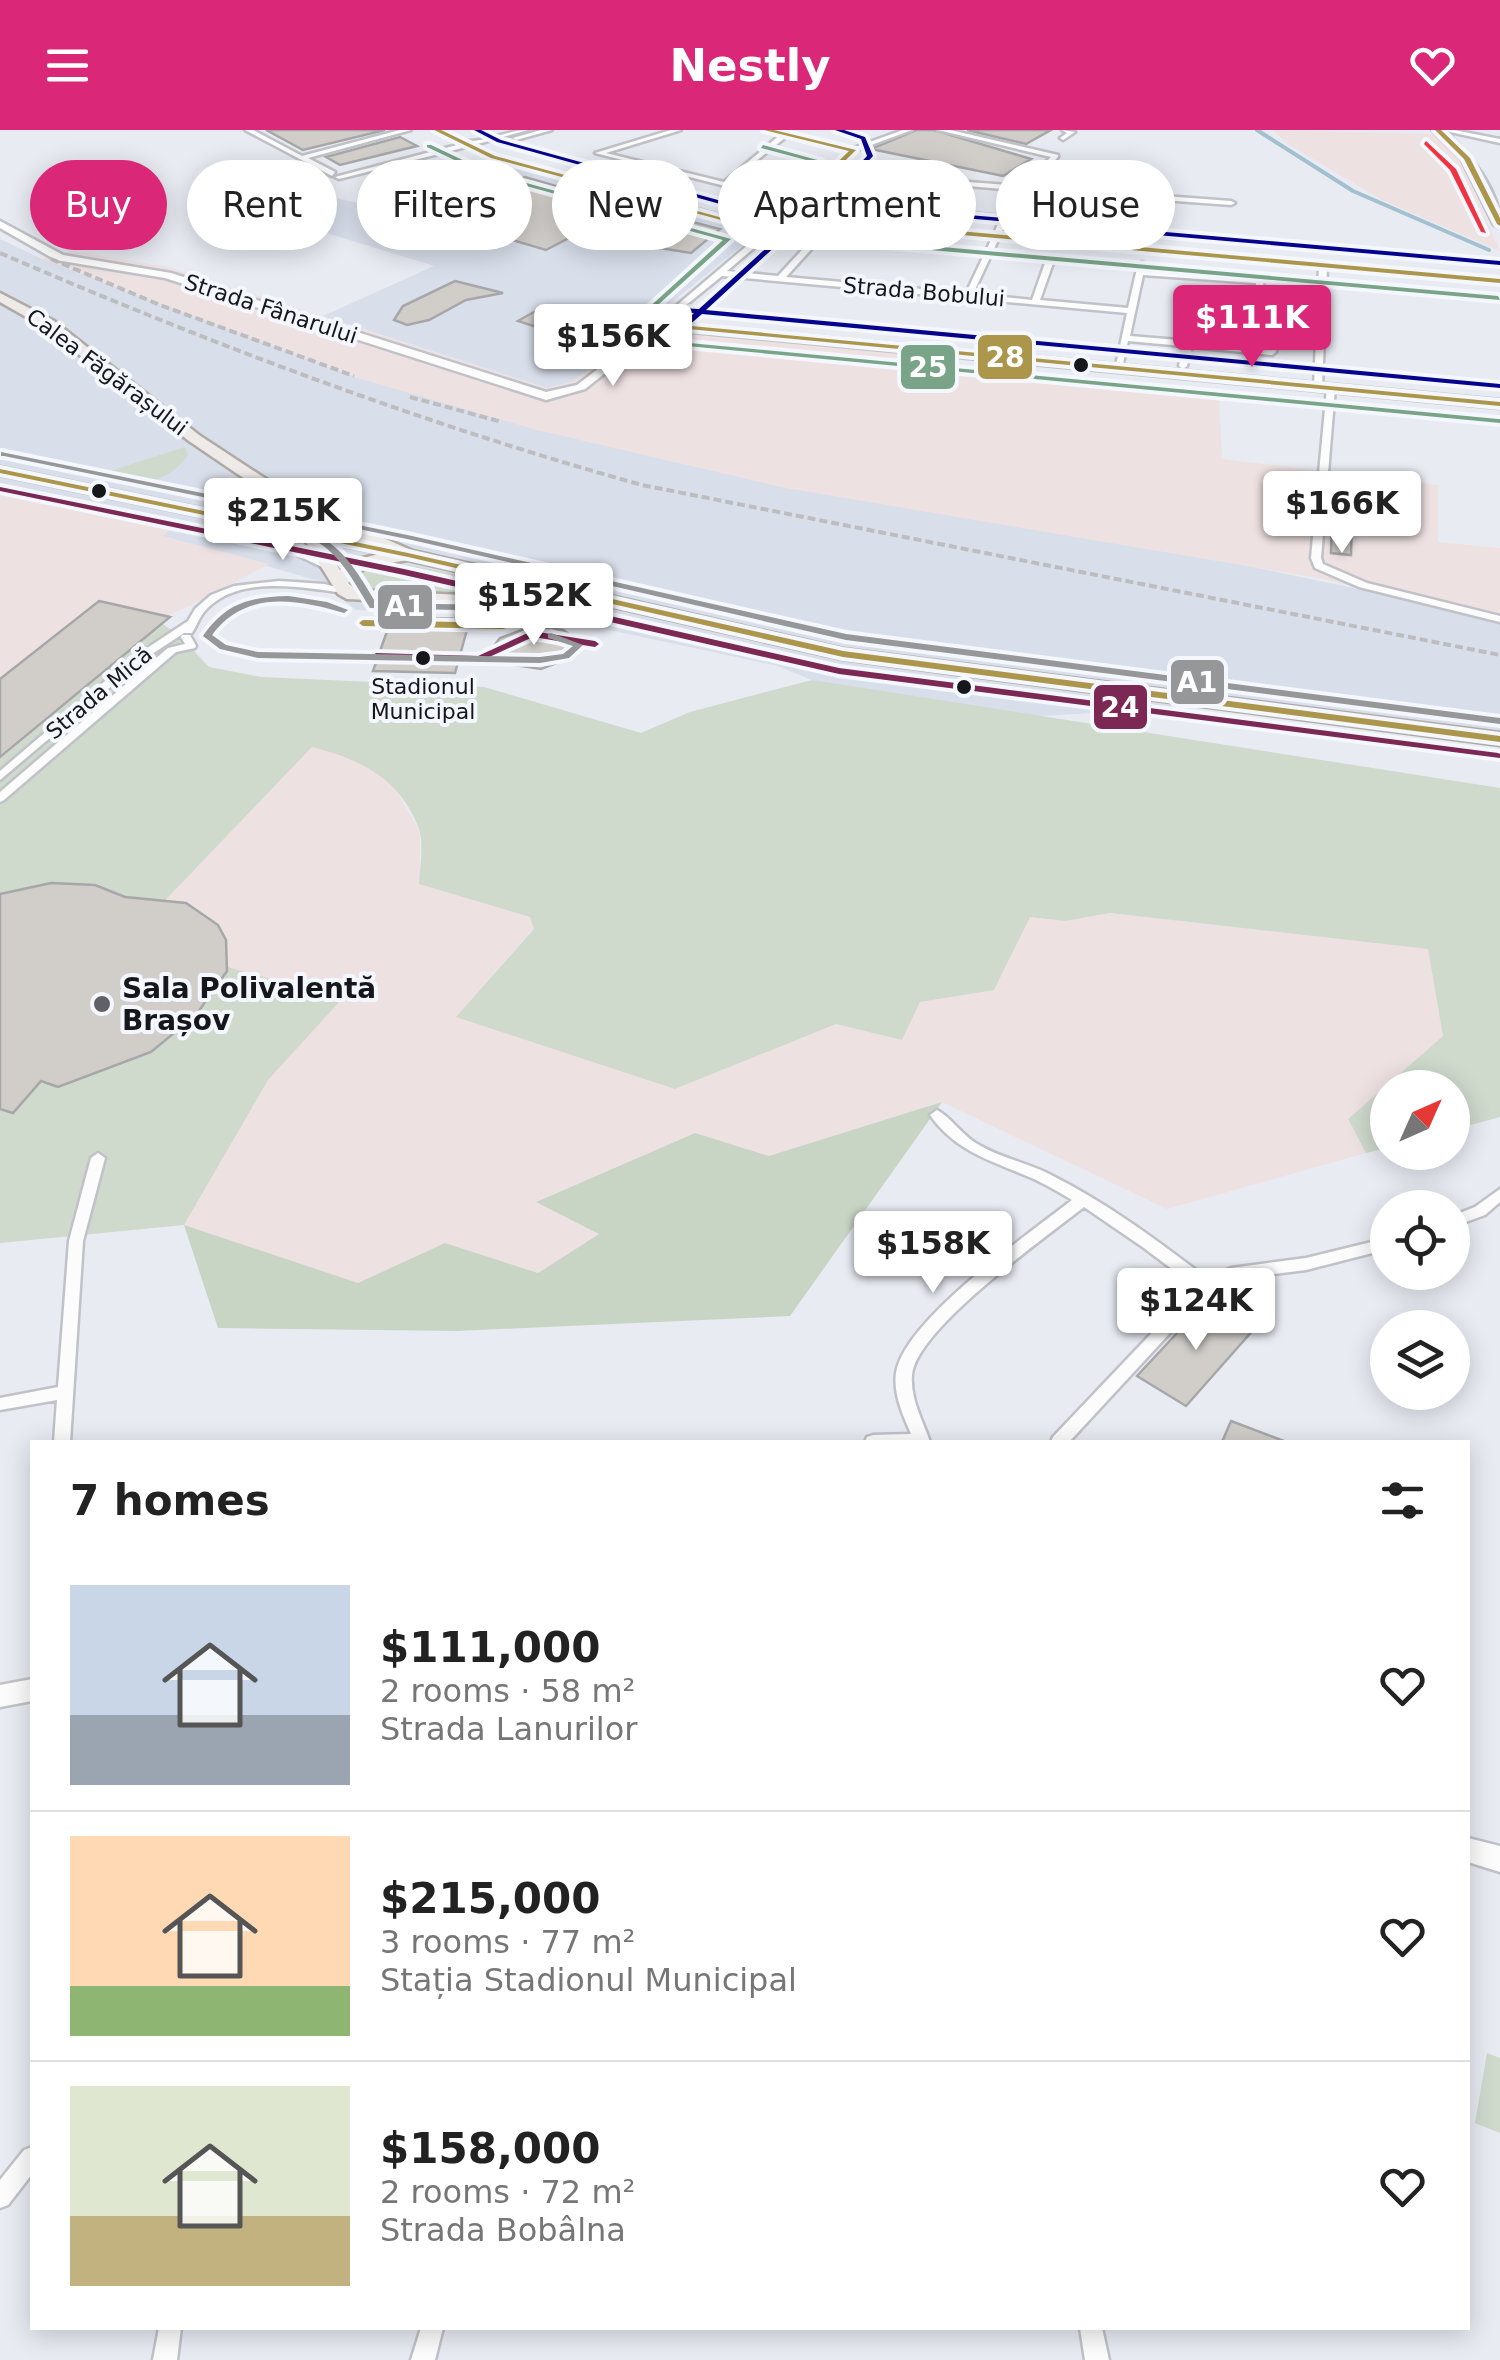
<!DOCTYPE html>
<meta charset="utf-8">
<style>
:root{--surface:#fff;--page:#f6f6f6;--text:#222;--muted:#767676;--line:#e0e0e0;--accent:#db2777}
body{margin:0;font-family:"DejaVu Sans",sans-serif;background:var(--page);color:var(--text);height:100vh;display:flex;flex-direction:column;font-size:38px;white-space:nowrap}
*{box-sizing:border-box;margin:0}
p{font-size:32px;color:var(--muted)}
.icon{flex:none;width:55px;height:55px;fill:none;stroke:currentColor;stroke-width:2;stroke-linecap:round;stroke-linejoin:round}
.map{position:relative;flex:1;overflow:hidden}
.drawer{position:absolute;left:30px;top:1310px;width:1440px;height:890px;display:flex;flex-direction:column;background:var(--surface);border-radius:0px;box-shadow:0 5px 25px #0003}
.drawer>*{flex:none}
.top-card{position:absolute;left:30px;top:30px;width:1440px;height:90px;display:flex;gap:20px}
.needle{width:65px;rotate:45deg}
.buttons{position:absolute;left:1370px;top:940px;display:grid;gap:20px}
.buttons a{display:grid;place-items:center;width:100px;height:100px;border-radius:50%;background:var(--surface);box-shadow:0 5px 25px #0003;font-size:50px}
.price{position:absolute;translate:-50% -85px;padding:0 22px;border-radius:10px;background:#fff;color:#222;font-size:32px;line-height:65px;filter:drop-shadow(0 2px 5px #0008)}
.price::after{content:'';position:absolute;left:50%;top:60px;width:30px;height:22px;margin-left:-15px;background:inherit;clip-path:polygon(0 0,100% 0,50% 100%)}
.price.current{background:var(--accent);color:#fff}
ul{padding:0;list-style:none}
li{display:flex;align-items:center;gap:30px;height:250px;padding:0 40px}
li+li{border-top:2px solid var(--line)}
li span{display:grid;place-items:center;flex:none;width:280px;height:200px;border-radius:0px;color:#555}
li>.icon{margin-inline-start:auto}
span .icon{width:120px;height:120px;fill:#fffc;stroke-width:1}
li b{font-size:42px}
h2{display:flex;justify-content:space-between;align-items:center;height:120px;padding:0 40px;font-size:42px}
.tag{padding:0 35px;border-radius:45px;background:var(--surface);box-shadow:0 5px 25px #0003;font-size:35px;line-height:90px}
.tag.current{background:var(--accent);color:#fff}
header{display:flex;justify-content:space-between;align-items:center;height:130px;padding:0 40px;background:var(--accent);color:#fff;font-size:45px;font-weight:600}
.map>svg:first-child{display:block}
</style>
<header><svg class="icon" aria-label="menu" viewBox="0 0 24 24"><path d="M4 6h16M4 12h16M4 18h16"/></svg>Nestly<svg class="icon" aria-label="heart" viewBox="0 0 24 24"><path d="M12 20l-8-8c-3-5 5-10 8-4 3-6 11-1 8 4z"/></svg></header>
<div class="map">
<svg width="1500" height="2230" viewBox="0 0 1500 2230">
<rect width="100%" height="100%" fill="#e8ebf2"/>
<path fill="#d8deea" d="M503,31L764,98L574,251L547,258L323,186L434,136L242,77L299,59L450,95L486,78L431,62Z
M0,109L42,129L358,248L1500,489V614L1214,576L1040,586L855,560L812,550L778,536L558,489L356,480L319,451L162,406L177,392L0,354Z"/>
<path fill="#eee1e2" d="M1273,0L1435,4L1457,22L1500,121L1382,70L1289,15Z
M72,121L168,137L547,258L574,251L645,194L949,223L944,240L1058,254L1087,251L1219,265L1222,329L1438,355V412L1500,418V489L1318,448L786,358L537,300L358,248L42,129Z
M0,354L179,392L163,406L269,434L187,477L0,558Z
M312,617L351,627L392,653L420,702V754L530,787L534,798L457,886L675,959L836,894L902,910L920,872L994,860L1030,787L1065,791L1110,783L1428,819L1443,906L1348,989L1366,1023L1167,1079L942,972L769,1026L695,1003L537,1071L599,1104L538,1143L445,1113L358,1153L184,1095L268,950L341,870L128,809Z"/>
<path fill="#cfd9cc" d="M185,317L188,325C159,365 117,354 76,344L98,345Z
M382,430L460,445L465,457C447,470 374,466 354,457L350,448L355,441Z
M156,490L178,504L209,537L261,547L484,557L641,603L690,582L812,550L1500,658V987L1453,1000L1452,958H1388L1387,1018L1366,1023L1348,989L1443,906L1428,819L1110,783L1065,791L1030,787L994,860L920,872L902,910L836,894L675,959L456,887L534,799L530,787L419,754C420,738 424,714 419,699C401,649 360,629 312,617L128,809L342,869L268,950L184,1095L0,1113V558Z
M1487,1923L1500,1928V2003L1475,1993Z"/>
<path fill="#c8d4c4" d="M942,972L790,1186L456,1201L218,1198L184,1095L358,1153L445,1113L538,1143L599,1104L536,1072L695,1003L769,1026Z"/>
<g fill="none" stroke-linecap="round" stroke-linejoin="round">
<path stroke="#a2c0d0" stroke-width="4" d="M1257,0L1353,61L1489,120"/>
</g>
<path fill="#d1ceca" stroke="#a7a7a9" stroke-width="2.5" d="M266,0H385L303,20Z
M916,0H934L1031,29L1003,46L871,19Z
M967,0H1051L1026,14Z
M400,7L417,16L340,35L326,27Z
M481,46L508,55L525,47L587,65L566,75L609,87L546,120L465,96L500,81L443,62Z
M685,90L720,99L691,123L653,117Z
M455,151L503,163L466,170L429,190L407,195L394,190L403,176Z
M543,177L605,195L576,210L518,191Z
M1332,390L1352,392L1351,425L1331,423Z
M99,471L170,487L0,627V549Z
M392,487L470,489L455,543L373,541Z
M533,496L563,500L573,507L577,519L572,527L541,539L483,530L500,508Z
M51,753L95,755L125,767L186,773L218,795L226,810L227,841L196,885L151,922L58,957L41,951L13,983L0,979V764Z
M1207,1171L1254,1199L1186,1276L1137,1246Z
M1231,1291L1284,1311L1283,1312H1222Z"/>
<g fill="none" stroke-linecap="round" stroke-linejoin="round">
<g stroke="#c0c2c8" stroke-width="5">
<path id="minor" d="M245,0H253L302,26L400,0H411L308,28L335,42L332,46Z
M434,0C448,0 459,12 472,11C491,10 509,0 528,0L474,15L495,26L727,87L783,84L848,21L786,7L725,56L595,23L671,0H681L606,23L724,52L780,5L764,0H776L853,18L903,0H912L855,21L834,42L1021,56L1051,27L938,0H950L1058,25V27L1029,56L1231,71L1235,73L1231,75L1025,60L1021,61L1001,104L1500,149V153L1327,138L1322,257L1318,260L1314,257L1319,137L999,108L973,164L1032,170L1045,133L1049,131L1053,133L1040,170L1128,178L1138,134L1142,132L1146,134L1145,140L1263,149L1264,164L1260,166L1256,164V153L1143,145L1130,206L1190,211L1198,162L1202,160L1206,162L1198,212L1268,219L1271,208L1278,210L1276,222L1272,225L1192,217L1187,236L1183,239L1179,236L1183,216L1128,211L1122,238L1115,240L1127,183L722,146L659,197H656V193L775,92L782,94L727,141L778,146L811,110L834,109L845,94L778,88L737,91L734,93L491,28L466,17L339,49L335,47L461,14ZM830,46L871,49L856,75L860,77L878,50L961,56L949,82H918L911,96L790,85ZM968,56L1014,60L1002,86L957,82ZM923,86L1000,90L994,103L918,96ZM852,95L912,102L992,108L966,163L786,147L816,114L839,113Z
M541,0H552L516,10L513,8Z
M1062,0L1075,2L1063,10L1060,8L1067,3Z
M1441,0H1454L1500,9V13Z
M1331,255L1335,258L1321,428L1323,434L1367,453L1500,486V492L1359,457L1315,438L1311,428L1327,258Z
M279,451L324,454L349,460L344,463C301,457 236,444 204,482C199,488 196,497 192,503H184L140,532L0,650V641L132,528L188,491L195,479L211,465L234,456Z
M182,505H190L196,516L195,518L176,522L4,670L0,672V662L168,518L185,514L181,507Z
M937,980C952,988 962,1006 979,1015C1001,1028 1028,1033 1051,1045C1107,1073 1158,1111 1208,1149L1231,1138L1306,1128L1388,1108V1119L1306,1140L1233,1149L1222,1154L1194,1177L1069,1312H1051L1053,1307L1184,1169L1197,1158L1144,1118L1084,1077C1046,1107 916,1199 912,1245C910,1269 923,1291 930,1312H865L867,1307L873,1305L911,1304C903,1285 893,1264 896,1243C904,1190 1029,1104 1072,1070C1056,1060 1040,1051 1022,1044C986,1029 954,1019 930,985Z
M98,1023L105,1028L83,1111L70,1312H54L57,1270L0,1280V1268L58,1257L69,1111L91,1028Z
M1500,1059V1072L1485,1085L1452,1097V1086L1475,1077Z
M32,2017V2044L8,2075L0,2078V2050L24,2020Z
M159,2198H181L177,2230H153Z
M421,2198H443L435,2230H411Z
M1080,2198H1102L1109,2230H1085Z"/>
</g>
<g stroke="#c0c2c8" stroke-width="5">
<path id="tertiary" d="M0,91L63,125L171,143L546,262L577,255L659,192L1500,270V278L661,199L585,259L546,270L165,148L56,130L0,98Z
M0,337L408,421L415,425L408,429L0,345Z
M270,406H280L338,436L326,439L270,412Z
M32,1549V1571L0,1577V1555Z
M1468,1708L1500,1716V1742L1468,1732Z"/>
</g>
<g stroke="#c0c2c8" stroke-width="6">
<path id="secondary" d="M1433,0H1444C1469,25 1500,60 1500,97L1494,94L1462,29Z"/>
</g>
<g stroke="#afaaa6" stroke-width="5">
<path id="primary" d="M0,163L54,191L199,305L298,370L413,421L843,519L1500,603V615L843,529L408,430L366,437L348,453L357,460L566,470L575,475L566,480L347,469L338,464L304,409L275,379L273,376L279,372L189,311L44,197L0,172ZM294,380L387,422L355,430L340,440L317,403Z"/>
</g>
<use href="#minor" fill="#fcfcfd" fill-rule="evenodd"/>
<use href="#tertiary" fill="#fcfcfd" fill-rule="evenodd"/>
<use href="#secondary" fill="#f5f4f2" fill-rule="evenodd"/>
<use href="#primary" fill="#eeeae7" fill-rule="evenodd"/>
<path stroke="#bdbdbf" stroke-width="4" stroke-dasharray="8 4" stroke-linecap="butt" d="M0,123C208,213 423,294 642,355L1500,525
M51,129L160,175L354,246
M410,267L502,292"/>
<g stroke="#f4f7fe" stroke-width="8">
<path id="bus-1" d="M434,0H441L495,26L767,100L762,101L491,28Z
M764,0H774L856,20L789,86L1500,149V153L784,89L782,86L849,21Z
M1435,0H1441L1470,28L1500,88V96L1497,94L1464,29Z
M659,193L1500,272V276L657,196L656,195Z
M0,339L408,423L843,521L1500,606V612L843,527L408,427L0,343Z
M529,483L569,488L573,491L569,494L530,489L503,499L363,496L359,493L363,490L502,493Z"/>
</g>
<g stroke="#f4f7fe" stroke-width="8">
<path id="bus-2" d="M0,357L404,439L839,538L1498,623L1500,624V628L839,544L404,445L0,361Z
M532,501L595,511L599,514L595,517L533,507L485,529L475,531L376,529L372,526L376,523L478,526Z"/>
</g>
<g stroke="#f4f7fe" stroke-width="8">
<path id="bus-3" d="M1,322L412,406L846,504L1500,588V594L846,510L412,410L4,326H1Z
M271,388H277C333,406 347,423 376,473L499,475L529,466L572,471L576,474L572,477L529,472L500,481L370,478C340,427 330,410 271,392Z
M289,466L327,472L348,480L344,483C296,469 245,460 212,505L226,515L258,522L540,527L563,524L573,516L548,508V504L551,503L583,515L569,528L540,533L258,528L220,519L203,506C226,473 249,467 289,466Z"/>
</g>
<g stroke="#f4f7fe" stroke-width="8">
<path id="bus-4" d="M427,15H431L490,43L731,109L649,183H645V181L723,110L486,45L427,17Z
M763,15L821,31L773,80V95L784,103L1498,166L1500,170L782,107L767,96V80L814,32L761,18Z
M657,210L1498,289H1500V293L655,213L654,212Z"/>
</g>
<g stroke="#f4f7fe" stroke-width="8">
<path id="bus-5" d="M474,0H481L501,10L779,87L784,99L779,113L706,180L1500,254V258L702,184L673,209H669V207L694,183L661,180L659,179V177L699,179L774,111L778,99L774,89L497,12Z
M835,0H844L865,7L873,26L830,73L1500,131V135L825,76L823,73L867,26L861,9Z"/>
</g>
<g stroke="#f4f7fe" stroke-width="8">
<path id="bus-6" d="M1426,11L1456,39L1486,103L1481,102L1450,40L1424,14Z"/>
</g>
<use href="#bus-1" fill="#ab964c" fill-rule="evenodd"/>
<use href="#bus-2" fill="#7b2854" fill-rule="evenodd"/>
<use href="#bus-3" fill="#969798" fill-rule="evenodd"/>
<use href="#bus-4" fill="#79a487" fill-rule="evenodd"/>
<use href="#bus-5" fill="#06048c" fill-rule="evenodd"/>
<use href="#bus-6" fill="#ef3341" fill-rule="evenodd"/>
</g>
<g fill="#16171b" stroke="#f4f7fe" stroke-width="4">
<circle cx="1081" cy="235" r="9"/>
<circle cx="99" cy="361" r="9"/>
<circle cx="423" cy="528" r="9"/>
<circle cx="964" cy="557" r="9"/>
</g>
<circle fill="#606166" stroke="#f4f7fe" stroke-width="4" cx="102" cy="874" r="10"/>
<g text-anchor="middle" dominant-baseline="central" stroke-width="8" stroke-linejoin="round" paint-order="stroke">
<g font-size="22" fill="#16171b" stroke="#f4f7fe">
<text transform="translate(924 162) rotate(5)">Strada Bobului</text>
<text transform="translate(271 179) rotate(18)">Strada Fânarului</text>
<text transform="translate(107 242) rotate(37)">Calea Făgărașului</text>
<text transform="translate(99 563) rotate(-40)">Strada Mică</text>
</g>
<g font-size="22" fill="#16171b" stroke="#f4f7fe">
<text x="423" y="556">Stadionul<tspan x="423" dy="25">Municipal</tspan></text>
</g>
<g font-size="28" font-weight="bold" fill="#16171b" stroke="#f4f7fe" text-anchor="start">
<text x="122" y="858">Sala Polivalentă<tspan x="122" dy="32">Brașov</tspan></text>
</g>
</g>
<g stroke="#f4f7fe" stroke-width="4">
<rect x="976" y="203" width="58" height="48" rx="10" fill="#ab964c"/>
<rect x="899" y="213" width="58" height="48" rx="10" fill="#79a487"/>
<rect x="376" y="453" width="58" height="48" rx="10" fill="#969798"/>
<rect x="1169" y="528" width="57" height="48" rx="10" fill="#969798"/>
<rect x="1092" y="553" width="57" height="48" rx="10" fill="#7b2854"/>
</g>
<g font-size="28" text-anchor="middle" font-weight="bold" fill="#fff">
<text x="1005" y="237">28</text>
<text x="928" y="247">25</text>
<text x="405" y="486">A1</text>
<text x="1197" y="562">A1</text>
<text x="1120" y="587">24</text>
</g>
</svg>
<div class="buttons">
<a><svg class="needle" viewBox="-14 -14 28 28"><path d="M0-13l5 13h-10z" fill="#e53935"/><path d="M0 13l5-13h-10z" fill="#767676"/></svg></a>
<a><svg class="icon" aria-label="locate" viewBox="0 0 24 24"><circle cx="12" cy="12" r="6"/><path d="M12 2v4M12 18v4M2 12h4M18 12h4"/></svg></a>
<a><svg class="icon" aria-label="layers" viewBox="0 0 24 24"><path d="M12 4l9 5-9 5-9-5zM3 14l9 5 9-5"/></svg></a>
</div>
<b class="price current" style="left:1252px;top:240px">$111K</b>
<b class="price" style="left:613px;top:259px">$156K</b>
<b class="price" style="left:1342px;top:426px">$166K</b>
<b class="price" style="left:283px;top:433px">$215K</b>
<b class="price" style="left:534px;top:518px">$152K</b>
<b class="price" style="left:933px;top:1166px">$158K</b>
<b class="price" style="left:1196px;top:1223px">$124K</b>
<div class="top-card">
<a class="tag current">Buy</a>
<a class="tag">Rent</a>
<a class="tag">Filters</a>
<a class="tag">New</a>
<a class="tag">Apartment</a>
<a class="tag">House</a>
</div>
<section class="drawer">
<h2>7 homes<svg class="icon" aria-label="filters" viewBox="0 0 24 24"><path d="M4 7h16M4 17h16"/><circle cx="9" cy="7" r="2"/><circle cx="15" cy="17" r="2"/></svg></h2>
<ul>
<li><span style="background:linear-gradient(#c9d6e8 65%,#9aa5b1 0)"><svg class="icon" aria-label="home" viewBox="0 0 24 24"><path d="M3 11l9-7 9 7M6 9v11h12V9"/></svg></span><div><b>$111,000</b><p>2 rooms · 58 m²</p><p>Strada Lanurilor</p></div><svg class="icon" aria-label="heart" viewBox="0 0 24 24"><path d="M12 20l-8-8c-3-5 5-10 8-4 3-6 11-1 8 4z"/></svg></li>
<li><span style="background:linear-gradient(#ffd9b3 75%,#8fb573 0)"><svg class="icon" aria-label="home" viewBox="0 0 24 24"><path d="M3 11l9-7 9 7M6 9v11h12V9"/></svg></span><div><b>$215,000</b><p>3 rooms · 77 m²</p><p>Stația Stadionul Municipal</p></div><svg class="icon" aria-label="heart" viewBox="0 0 24 24"><path d="M12 20l-8-8c-3-5 5-10 8-4 3-6 11-1 8 4z"/></svg></li>
<li><span style="background:linear-gradient(#dfe7d0 65%,#c2b280 0)"><svg class="icon" aria-label="home" viewBox="0 0 24 24"><path d="M3 11l9-7 9 7M6 9v11h12V9"/></svg></span><div><b>$158,000</b><p>2 rooms · 72 m²</p><p>Strada Bobâlna</p></div><svg class="icon" aria-label="heart" viewBox="0 0 24 24"><path d="M12 20l-8-8c-3-5 5-10 8-4 3-6 11-1 8 4z"/></svg></li>
</ul>
</section>
</div>
